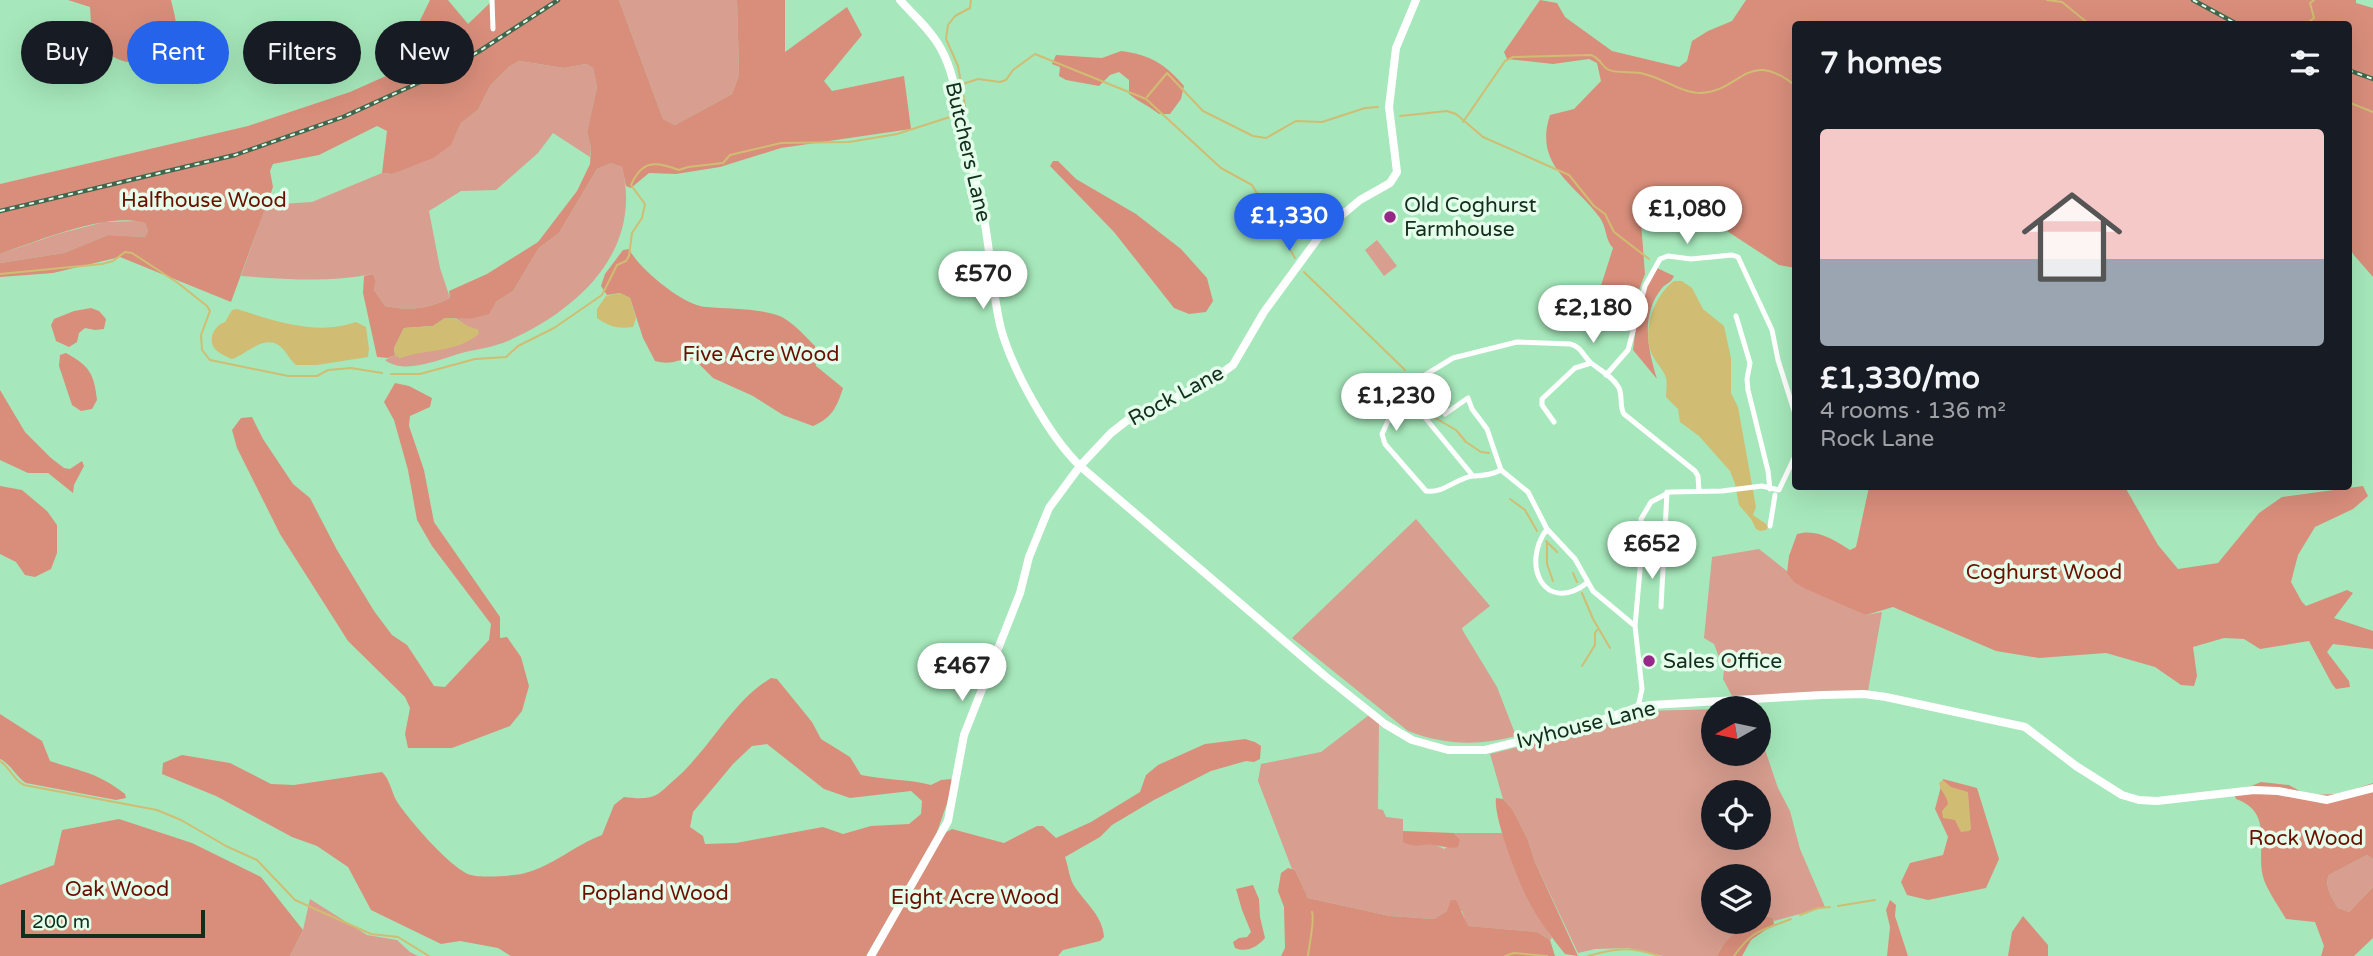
<!DOCTYPE html>
<meta charset="utf-8">
<style>
:root{--surface:#171b24;--page:#20242c;--text:#f1f3f6;--muted:#9ea1a6;--line:#363941;--accent:#2563eb}
body{margin:0;font-family:"Varela Round",sans-serif;background:var(--page);color:var(--text);height:100vh;display:flex;flex-direction:column;font-size:26px;white-space:nowrap}
*{box-sizing:border-box;margin:0}
p{font-size:23px;color:var(--muted)}
.icon{flex:none;width:38px;height:38px;fill:none;stroke:currentColor;stroke-width:2;stroke-linecap:round;stroke-linejoin:round}
.map{position:relative;flex:1;overflow:hidden}
.sheet{position:absolute;left:1792px;top:21px;width:560px;height:469px;display:flex;flex-direction:column;background:var(--surface);border-radius:7px;box-shadow:0 7px 28px #0002}
.sheet>*{flex:none}
.guide{position:absolute;left:21px;top:21px;width:665px;height:63px;display:flex;gap:14px}
.needle{width:46px;rotate:261deg}
.fabs{position:absolute;left:1701px;top:696px;display:grid;gap:14px}
.fabs a{display:grid;place-items:center;width:70px;height:70px;border-radius:50%;background:var(--surface);box-shadow:0 7px 28px #0002;font-size:35px}
.scale{position:absolute;left:21px;bottom:18px;width:184px;box-sizing:border-box;padding-left:7px;border:4px solid #132e1d;border-top:0;font-size:19px;line-height:24px;white-space:nowrap;color:#132e1d;-webkit-text-stroke:5px #e4feeb;paint-order:stroke}
.price{position:absolute;translate:-50% -60px;padding:0 16px;border-radius:24px;background:#fff;color:#222;font-size:23px;line-height:46px;filter:drop-shadow(0 2px 4px #0008)}
.price::after{content:'';position:absolute;left:50%;top:42px;width:21px;height:16px;margin-left:-10px;background:inherit;clip-path:polygon(0 0,100% 0,50% 100%)}
.price.on{background:var(--accent);color:#fff}
ul{padding:0;list-style:none}
li{display:grid;align-content:center;gap:14px;height:371px;padding:0 28px}
li+li{border-top:2px solid var(--line)}
li span{display:grid;place-items:center;height:217px;border-radius:7px;color:#555}
li>.icon{margin-inline-start:auto}
span .icon{width:126px;height:126px;fill:#fffc;stroke-width:1}
li b{font-size:30px}
h2{display:flex;justify-content:space-between;align-items:center;height:84px;padding:0 28px;font-size:30px}
.pill{padding:0 24px;border-radius:32px;background:var(--surface);box-shadow:0 7px 28px #0002;font-size:24px;line-height:63px}
.pill.on{background:var(--accent);color:#fff}
.map>svg:first-child{display:block}
</style>
<div class="map">
<svg width="2373" height="956" viewBox="0 0 2373 956">
<rect width="100%" height="100%" fill="#a6e8bb"/>
<path fill="#d89e8f" fill-rule="evenodd" d="M619,0H737L739,75L732,94L675,125L663,119Z
M519,61L564,68L586,64L593,68L597,87L587,132L591,148L590,157L553,133L538,153L496,190L461,191L429,211L440,268L450,298C428,309 409,311 385,306L374,290L376,281L373,274C329,283 285,279 241,276L266,205L312,202L382,173L392,174L451,144L461,123L478,110L490,86L509,67Z
M611,163L622,167C643,250 579,309 510,340C493,348 475,349 458,354C438,360 404,375 385,360L395,355L400,358L470,328L455,318L470,319L513,291L539,248L559,233L597,169Z
M139,221L145,223L148,231L145,237L108,235L64,253L0,263V254L58,234L104,222Z
M1377,240L1397,266L1384,276L1365,250Z
M1416,519L1490,606L1462,628L1463,631L1497,687L1516,736C1477,746 1445,745 1408,731L1292,638Z
M1759,549L1797,579L1866,615L1882,612L1868,691L1732,696L1723,679L1724,670L1714,644L1704,638L1712,557Z
M1751,705L1752,709H1713V754H1759V732L1778,788L1790,811L1800,849L1825,907L1774,921L1773,918L1763,915L1759,917V877H1713V922H1750L1720,949L1717,956H1663L1628,948L1595,949L1578,953L1535,862L1528,840L1513,810L1503,799L1490,754L1617,722L1643,711L1721,709ZM1713,793H1759V838H1713Z
M1369,715L1379,723L1378,809L1383,810L1386,817L1403,819V842L1436,845L1444,849L1460,839L1454,833H1503L1529,902L1552,938L1550,940L1537,932L1467,926L1462,911H1447L1434,919L1390,916L1308,898L1295,870L1292,869L1258,781L1261,764L1321,752Z
M2367,855L2373,859V887L2349,912L2338,908C2332,898 2324,886 2329,875Z
M310,899L367,935L397,940L410,952L418,956H290L303,930Z"/>
<path fill="#d98e7b" fill-rule="evenodd" d="M68,0H171C174,13 180,31 174,44C168,57 142,62 129,62C121,62 111,55 103,52L91,24L90,7Z
M430,0H448L468,24L493,0H619L663,119L675,125L732,94L739,75L737,0H785V52L847,7L862,35L824,81L832,91L904,76L911,129L781,148L720,167L676,174L649,173L631,188L626,186L622,167L611,163L597,169L559,233L539,248L513,291L496,302L489,314L470,319L445,318L433,326L404,328L394,348L395,355L388,358L377,357L363,293L364,276L373,274L376,281L374,290L385,306C409,311 428,309 450,298L449,291L487,274L538,242L577,191L590,164L591,148L587,132L597,87L593,68L586,64L564,68L519,61L509,67L490,86L478,110L461,123L451,145L433,158L392,174L382,173L387,131L377,126L319,155L273,164L270,171L273,187L231,302L120,257L53,273L0,277V263L64,253L108,235L145,237L148,231L145,223C109,211 35,242 0,254V184L248,126L350,92L395,72Z
M1540,0L1557,3L1565,17L1612,51L1679,67L1687,61L1692,41L1708,31L1732,21L1746,0H2356V3L2373,8V277L2353,254L2349,245L2348,24H1796L1795,268L1779,265L1681,201L1660,208L1641,222L1645,274L1625,327L1598,295L1613,248C1605,240 1607,228 1600,218C1576,184 1533,166 1550,115L1574,109L1601,81L1597,63L1589,59L1553,64L1507,59L1504,52Z
M1121,51C1151,55 1165,64 1184,86L1181,99L1170,114H1159C1149,106 1139,102 1129,94V80L1119,72L1110,75L1099,86L1066,80L1059,76L1060,67L1052,64L1056,55L1102,58Z
M1053,161H1058L1076,179L1136,214L1181,249L1207,278L1213,301L1206,312L1189,314L1174,308L1114,232L1050,166Z
M629,249C639,269 684,306 706,307C729,309 754,308 777,315C790,319 805,336 815,346L816,366L843,388C837,407 832,418 813,426L783,415L753,396L713,378L694,359C677,358 673,366 655,361L643,338L630,298L620,293L607,295L601,286L605,274L623,250Z
M1657,268L1674,276C1671,283 1667,283 1662,288C1640,315 1648,349 1657,379L1633,350L1639,301Z
M91,308L99,311L106,319L104,329L95,330L85,328L79,333L77,342L69,347L56,341L51,325L54,319L74,311Z
M66,353C90,366 94,374 97,400L92,409L81,411L72,405L59,366L60,355Z
M395,383L409,386L432,398L430,407L410,416L409,426L424,470L434,522L500,617V638L507,637L521,657L529,686L522,711L510,726L452,748H408L405,734L410,708L405,697L348,641L280,534L237,448L232,430L241,418L252,417L263,439L293,484L310,498L337,550L374,611L392,635L407,645L434,686L445,687L489,640L491,624L432,546L417,520L408,470L394,420L384,402Z
M0,390L25,432L51,458L64,468L70,469L82,461L84,466L74,485L73,493L48,473H28L0,460Z
M0,486L22,490L47,511L57,525V553L51,569L35,577L25,575L16,562L0,554Z
M2363,486L2368,496L2353,509L2315,527L2298,555L2291,582L2302,602L2306,606L2347,590L2353,593L2334,618L2373,631V649L2333,644L2327,652L2349,681L2350,687L2336,689L2332,684L2309,641L2260,649L2244,639L2224,638L2193,647L2197,676L2194,686L2181,685L2155,667L2106,653L2039,658L1996,651L1893,607L1866,615L1806,589L1794,582L1787,573L1789,556L1797,534C1816,528 1835,540 1850,550L1856,547L1869,487H2125L2158,545L2178,569L2218,563L2259,513L2282,497Z
M771,678L777,679L812,722L821,739L850,757L861,775C884,780 908,779 931,785L941,780L951,779L954,783L936,835L866,956H511L498,948L460,941L441,944L371,910L348,867L317,846L292,837L216,796L162,774L163,763L182,755L230,763L271,784L294,785L382,772C390,780 391,790 396,800C407,818 452,870 471,875C481,878 516,876 525,873C553,866 575,845 602,835L614,805L624,797C634,798 647,800 656,795C662,792 668,785 673,781C709,751 731,702 771,678ZM767,744L824,789L850,798L911,791L922,801L921,814L909,824L871,826L843,834L823,827L736,843L705,844L703,836L690,827L693,812L733,764L752,746Z
M0,714L42,741L50,761C82,772 97,772 125,794L126,798L116,800L26,783C15,776 12,765 0,759Z
M1245,739L1255,742L1261,746L1260,759L1254,762L1246,761L1211,771L1154,800L1112,825L1100,837L1065,857C1068,865 1069,876 1073,884C1083,901 1103,915 1104,937L1100,941L1063,950L1058,956H874L943,834L952,829L1004,843L1037,826H1043L1056,838L1091,822L1140,792L1146,775L1158,765L1205,744Z
M1943,779L1977,788L1999,859L1986,888L1928,900L1907,895L1901,882L1910,863L1943,855L1948,837L1935,809Z
M2261,782L2289,785L2307,795L2340,794L2373,783V859L2367,855L2329,875C2324,886 2332,898 2338,908L2349,912L2373,887V938L2354,956H2321L2324,946L2315,922L2286,919C2279,907 2269,893 2264,880C2254,851 2276,813 2236,799L2234,793Z
M1496,798L1503,799L1513,810L1528,840L1535,862L1578,956L1565,954C1552,938 1540,922 1530,904C1520,885 1493,818 1496,798Z
M119,819L192,843L261,877L303,930L290,956H0V885L54,865L62,830Z
M1403,831L1454,833L1460,839L1458,847C1448,849 1443,846 1433,845C1422,844 1414,848 1403,842Z
M1288,868L1295,870L1308,898L1390,916L1434,919L1447,911L1451,900H1456L1468,926L1537,932L1550,940L1555,956H1281L1285,948L1284,907L1278,891L1281,873Z
M1253,885L1259,899L1260,917L1265,938C1257,947 1247,953 1235,948L1233,942L1239,938L1247,937L1251,932L1242,910L1236,889Z
M1890,900L1896,905L1895,916L1908,956H1887L1890,927L1886,910Z
M1763,915L1773,918L1774,924L1751,940L1742,956H1717C1722,943 1743,922 1759,922V917Z
M2023,916L2048,945V956H2008L2012,932Z"/>
<path fill="#d1bc73" d="M1674,281H1682L1692,288L1703,309L1724,326L1731,358V393L1738,407L1756,507L1753,515L1769,526L1766,530L1760,531L1756,529L1751,519L1739,505L1735,484L1730,471L1699,436L1680,422L1678,409L1666,397C1666,391 1668,381 1665,375C1660,365 1652,359 1649,346C1645,323 1656,294 1674,281Z
M620,293L630,298L636,318L633,327C618,329 610,327 597,318V309L606,296Z
M237,309C274,321 318,336 356,322L366,327L369,349L368,357L317,365H296C290,360 287,353 282,348C266,332 247,354 232,359C227,357 220,354 216,350C207,341 213,326 225,322L232,310Z
M445,318C461,317 464,327 478,329L479,334C457,353 425,349 400,358L395,355L394,348L404,328L433,326Z
M1943,780L1951,787L1968,792L1971,829L1969,831L1961,832L1955,820L1943,818L1942,811L1948,804C1947,795 1940,791 1939,783Z"/>
<g fill="none" stroke-linecap="round" stroke-linejoin="round">
<path stroke="#d1bc73" stroke-width="2" d="M2047,0L2062,2L2089,24
M2292,24L2309,22L2314,18L2310,3L2314,0
M963,84L978,79L1000,82L1006,80L1013,70L1035,54L1146,99L1221,168L1252,185L1295,258
M1147,97L1167,73L1203,111L1253,136L1266,138L1296,121L1322,122L1365,108L1378,107
M2348,102L2373,112
M962,109L965,106L958,66L946,39L948,25L955,16L970,8L971,0
M1400,116L1447,111L1456,114L1483,137L1569,175L1594,206L1605,214L1614,232L1649,259
M1463,122L1505,61L1513,57L1591,55C1601,59 1600,64 1607,69C1614,74 1635,71 1644,74C1663,78 1681,93 1701,93C1742,91 1747,47 1796,86
M1304,272L1405,370
M0,274L102,264L113,261L125,252L132,253L178,283L207,306L210,311L201,335L202,350L210,360L288,376H317L328,370L351,368L382,373
M391,374H420L475,359L506,357L518,346L554,328L602,295L617,265L626,261L629,256L632,233L642,218L645,204L631,185C642,160 655,161 679,170L688,167L723,163L730,155L781,143L849,142L897,134L956,115
M1415,388L1432,416L1456,430L1466,442L1481,452L1489,453
M1510,499L1525,510L1537,531
M1546,541L1557,552
M1547,542V564L1553,581
M1573,573L1577,582
M1582,593L1593,619L1610,648
M1582,666L1595,645V633L1597,630
M0,761C11,768 13,780 24,785L157,810L181,820L226,846L257,860L295,900L371,934L398,937L429,956
M1838,906L1875,900
M1800,915L1818,908L1830,907
M1308,956C1309,945 1315,920 1312,912
M1505,956L1514,953L1547,956
M1588,956C1617,948 1630,946 1659,956
M1734,956C1754,928 1762,931 1791,919"/>
<path stroke="#fff" stroke-width="5" d="M492,0L493,29
M1736,316L1750,363L1747,379L1748,390L1768,471L1770,489
M1606,375L1628,350L1645,286L1660,259L1668,256L1691,259L1732,255L1738,257L1772,330L1778,360L1796,417
M1413,403L1388,421L1382,434L1385,444L1426,491C1444,494 1457,477 1474,476C1485,475 1491,475 1501,470L1528,492L1547,529L1575,559L1593,591L1635,626L1642,689L1638,707
M1445,414L1468,398L1472,409L1487,429L1501,470
M1554,422L1542,405V399L1575,368L1591,363
M1473,476L1413,403L1406,390L1407,386L1453,358L1517,342L1570,344C1580,346 1583,355 1590,362C1599,370 1613,376 1619,388C1623,397 1619,406 1624,414L1695,471L1698,476L1699,491
M1770,526L1775,495
M1547,529C1520,565 1545,615 1587,583
M1661,607L1667,492
M1635,626L1640,570L1641,519L1651,502L1670,492L1722,491L1762,486L1779,490L1796,454"/>
<path stroke="#fff" stroke-width="8" d="M900,0C913,15 932,31 941,49C955,74 957,103 963,131C970,160 979,189 984,219C991,255 992,293 1001,329C1013,371 1049,436 1080,466L1325,676L1385,724L1412,740L1448,750H1485L1593,723L1638,707L1651,705L1822,695L1864,694L1886,697L2025,727L2076,766L2122,795L2139,800L2157,801L2254,790L2278,791L2327,800L2373,788
M871,956L948,821L964,735L1020,593L1029,557L1049,508L1080,466L1111,433L1129,419L1212,380L1233,365L1264,312L1324,230L1360,200L1390,183L1397,172L1389,107L1396,48L1416,0"/>
<g stroke="#40674e" stroke-width="4.5">
<path id="rail" d="M2193,0L2237,24
M2348,70L2373,79
M0,211L235,155L343,117L438,74L478,52L558,0"/>
</g>
<use href="#rail" stroke="#e4feeb" stroke-width="2" stroke-dasharray="5" stroke-linecap="butt"/>
</g>
<g fill="#972888" stroke="#e4feeb" stroke-width="2.5">
<circle cx="1390" cy="217" r="7"/>
<circle cx="1649" cy="661" r="7"/>
</g>
<g text-anchor="middle" dominant-baseline="central" stroke-width="7" stroke-linejoin="round" paint-order="stroke">
<g font-size="21" fill="#132e1d" stroke="#e4feeb">
<text transform="translate(968 152) rotate(77)">Butchers Lane</text>
<text transform="translate(1176 396) rotate(-28)">Rock Lane</text>
<text transform="translate(1586 725) rotate(-14)">Ivyhouse Lane</text>
</g>
<g font-size="21" fill="#6b1000" stroke="#e4feeb">
<text x="204" y="200">Halfhouse Wood</text>
<text x="761" y="354">Five Acre Wood</text>
<text x="2044" y="572">Coghurst Wood</text>
<text x="2306" y="838">Rock Wood</text>
<text x="117" y="889">Oak Wood</text>
<text x="655" y="893">Popland Wood</text>
<text x="975" y="897">Eight Acre Wood</text>
</g>
<g font-size="21" fill="#132e1d" stroke="#e4feeb" text-anchor="start">
<text x="1404" y="205">Old Coghurst<tspan x="1404" dy="24">Farmhouse</tspan></text>
<text x="1663" y="661">Sales Office</text>
</g>
</g>
</svg>
<div class="fabs">
<a><svg class="needle" viewBox="-14 -14 28 28"><path d="M0-13l5 13h-10z" fill="#e53935"/><path d="M0 13l5-13h-10z" fill="#9ea1a6"/></svg></a>
<a><svg class="icon" aria-label="locate" viewBox="0 0 24 24"><circle cx="12" cy="12" r="6"/><path d="M12 2v4M12 18v4M2 12h4M18 12h4"/></svg></a>
<a><svg class="icon" aria-label="layers" viewBox="0 0 24 24"><path d="M12 4l9 5-9 5-9-5zM3 14l9 5 9-5"/></svg></a>
</div>
<div class="scale">200 m</div>
<b class="price" style="left:1687px;top:246px">£1,080</b>
<b class="price on" style="left:1289px;top:253px">£1,330</b>
<b class="price" style="left:983px;top:311px">£570</b>
<b class="price" style="left:1593px;top:345px">£2,180</b>
<b class="price" style="left:1396px;top:433px">£1,230</b>
<b class="price" style="left:1652px;top:581px">£652</b>
<b class="price" style="left:962px;top:703px">£467</b>
<div class="guide">
<a class="pill">Buy</a>
<a class="pill on">Rent</a>
<a class="pill">Filters</a>
<a class="pill">New</a>
</div>
<section class="sheet">
<h2>7 homes<svg class="icon" aria-label="filters" viewBox="0 0 24 24"><path d="M4 7h16M4 17h16"/><circle cx="9" cy="7" r="2"/><circle cx="15" cy="17" r="2"/></svg></h2>
<ul>
<li><span style="background:linear-gradient(#f6c9c9 60%,#9aa5b1 0)"><svg class="icon" aria-label="home" viewBox="0 0 24 24"><path d="M3 11l9-7 9 7M6 9v11h12V9"/></svg></span><div><b>£1,330/mo</b><p>4 rooms · 136 m²</p><p>Rock Lane</p></div></li>
</ul>
</section>
</div>
